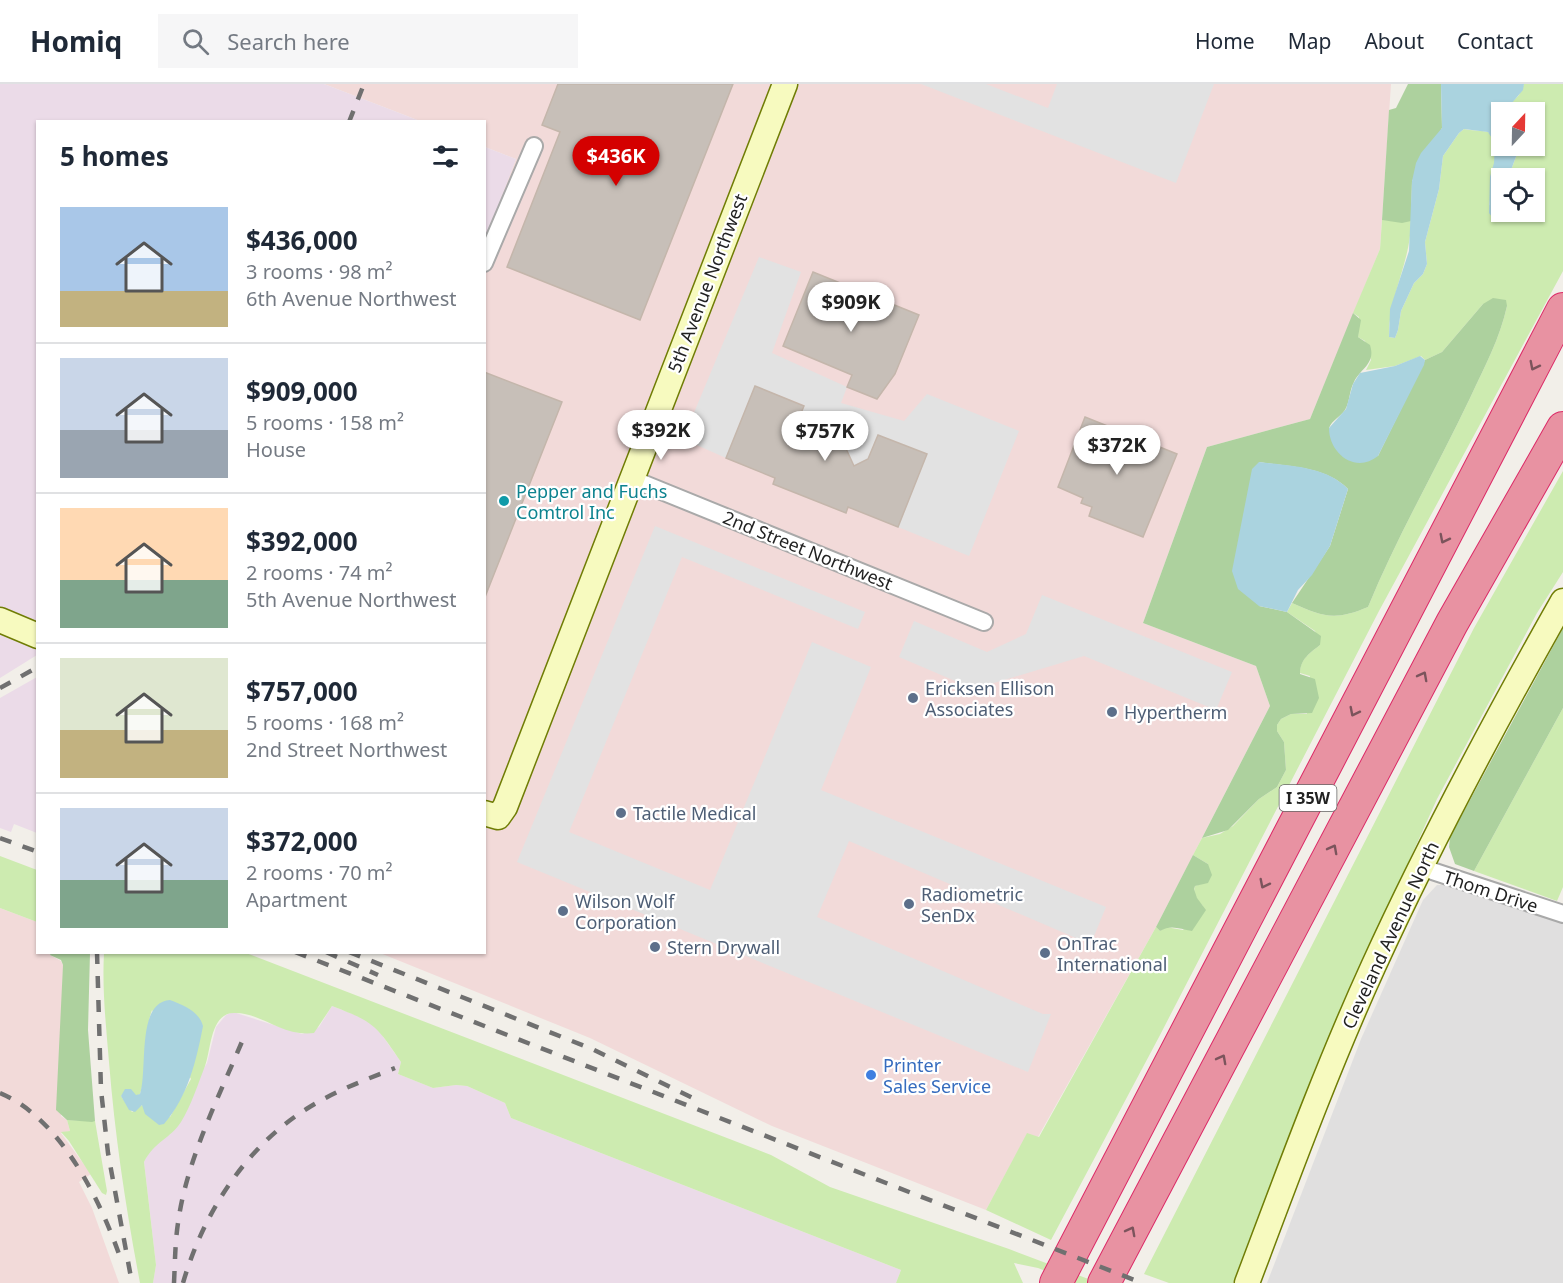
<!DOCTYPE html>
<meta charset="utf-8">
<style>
:root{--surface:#fff;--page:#f6f6f7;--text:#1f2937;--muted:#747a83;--line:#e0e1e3;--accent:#d40000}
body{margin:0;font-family:"Noto Sans",sans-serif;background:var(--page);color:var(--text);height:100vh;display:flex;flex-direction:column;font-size:22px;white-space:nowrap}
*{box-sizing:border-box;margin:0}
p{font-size:20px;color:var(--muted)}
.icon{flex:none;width:33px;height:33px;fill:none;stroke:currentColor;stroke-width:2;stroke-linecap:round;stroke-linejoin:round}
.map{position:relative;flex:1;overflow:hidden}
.sheet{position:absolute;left:36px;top:36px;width:450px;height:834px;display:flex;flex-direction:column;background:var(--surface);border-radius:0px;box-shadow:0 2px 4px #0004}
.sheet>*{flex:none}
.needle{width:39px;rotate:22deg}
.tools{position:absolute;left:1491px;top:18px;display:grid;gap:12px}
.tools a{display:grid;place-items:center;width:54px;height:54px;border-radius:0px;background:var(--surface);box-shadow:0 2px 4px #0004;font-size:30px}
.price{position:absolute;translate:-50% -51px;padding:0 14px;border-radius:21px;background:#fff;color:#222;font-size:20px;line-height:39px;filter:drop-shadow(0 2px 3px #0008)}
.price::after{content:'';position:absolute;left:50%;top:36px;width:18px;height:14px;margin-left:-9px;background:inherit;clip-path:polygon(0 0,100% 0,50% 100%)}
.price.on{background:var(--accent);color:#fff}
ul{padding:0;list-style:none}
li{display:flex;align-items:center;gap:18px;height:150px;padding:0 24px}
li+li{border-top:2px solid var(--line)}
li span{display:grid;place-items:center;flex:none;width:168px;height:120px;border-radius:0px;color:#555}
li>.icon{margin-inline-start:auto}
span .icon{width:72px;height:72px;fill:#fffc;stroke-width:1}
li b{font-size:26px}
h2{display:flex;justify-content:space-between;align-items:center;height:72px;padding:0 24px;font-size:26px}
header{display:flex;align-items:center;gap:36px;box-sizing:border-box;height:84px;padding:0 30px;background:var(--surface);border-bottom:2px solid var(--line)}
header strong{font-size:28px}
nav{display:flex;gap:33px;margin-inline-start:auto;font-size:21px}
.search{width:420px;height:54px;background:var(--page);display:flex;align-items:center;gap:15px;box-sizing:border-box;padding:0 21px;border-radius:0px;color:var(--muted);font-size:22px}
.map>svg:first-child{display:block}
</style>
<header>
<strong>Homiq</strong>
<div class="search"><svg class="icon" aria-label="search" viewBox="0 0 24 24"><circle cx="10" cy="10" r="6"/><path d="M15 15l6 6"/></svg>Search here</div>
<nav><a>Home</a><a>Map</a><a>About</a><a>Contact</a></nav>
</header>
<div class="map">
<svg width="1563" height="1199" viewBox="0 0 1563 1199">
<rect width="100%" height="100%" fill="#f2efe9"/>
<path fill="#e0dfdf" d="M1437,801H1447L1563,838V1199H1267L1361,955L1423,816Z"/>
<path fill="#f2dad9" d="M324,0H1391L1380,165L1310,335L1207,363L1143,539L1256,582L1270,622L1156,843L1038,1053L1027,1050L986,1126L772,1042L590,954L380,869L484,868V156L516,75L485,63L484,38L420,37Z
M0,824L37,838L38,868L51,869L50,871L61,877L63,881L61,1032L67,1036L70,1047L61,1049L91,1090L79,1098L92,1124L119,1199H0Z"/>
<path fill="#ebdbe8" d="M0,0H324L420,37L38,38L37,571L0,594Z
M485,63L516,75L485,156Z
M37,593V749L14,740L11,748L0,744V614Z
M332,922L366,935L377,944L401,978L398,990L433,1004L456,1001L467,1002L505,1019L511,1034L901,1186L896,1199H153L156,1181L144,1078L150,1066L162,1055L207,979L216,943L226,931L233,928L302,950L319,943Z"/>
<path fill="#cdebb0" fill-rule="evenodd" d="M1524,0H1563V187L1379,527L1159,953L1051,1156L986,1126L1027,1049L1039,1053L1156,843L1160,847L1166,843L1183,846L1203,822C1198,818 1192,809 1195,802L1201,800L1208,780L1193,771L1202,754L1220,750L1233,742L1259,715L1277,703L1286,686L1284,658L1277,647V641L1281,635L1291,630H1307L1310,592L1300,589C1300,575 1310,569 1320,561L1315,547L1287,528L1292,519C1323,533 1335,537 1368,523C1398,450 1438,382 1471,312C1485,282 1500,254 1507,222L1483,220L1442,268L1425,276L1421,272L1395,282L1366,286L1371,276L1365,257L1358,253L1359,233L1353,229L1380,165L1382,136L1411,137C1411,178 1388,213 1389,253L1395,254L1398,246L1401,227L1414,199L1423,190L1427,180L1425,158L1439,105L1443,72L1459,49L1464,45C1471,47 1481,46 1488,48C1502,54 1492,109 1489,121L1503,130L1505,128H1534V94H1508L1520,62H1534V28L1510,20L1519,11Z
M1563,387V488L1537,529L1437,715L1317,980L1233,1199H1169L1144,1190L1474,544Z
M1563,624V803L1557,817L1474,787Z
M0,772L37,786V838L0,824Z
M104,869H246L771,1071L830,1103L1009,1165L1099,1199H1076L1038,1184L1014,1179L1023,1199H896L901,1186L511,1034L505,1019L467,1002L456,1001L433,1004L398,990L401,978C376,941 374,938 332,922L314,949C282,953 261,928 234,929C210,929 211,967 205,982C198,1000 191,1022 181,1038C171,1054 154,1058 144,1078L156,1181L153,1199H140C126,1125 115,1053 109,978C106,942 102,905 104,869ZM152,926L191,995L170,1033L142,1021L132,1028L121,1012L130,1005L136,1012L140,1010C150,982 142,955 152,926Z
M67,1036L95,1037L107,1107L106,1111L102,1109L69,1057L61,1048L70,1047Z"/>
<path fill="#add19e" d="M1408,0H1441L1442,44L1412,97L1411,137L1402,139L1382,136L1389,26L1396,24Z
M1493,214L1506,216L1507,222C1500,254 1485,282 1471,312C1438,382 1398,450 1368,523C1335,537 1323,533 1292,519L1330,462L1348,405C1325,382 1290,383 1259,378V522L1287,528L1321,552L1320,561C1310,569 1300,575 1300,590L1315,595L1319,614L1312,629L1291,630L1281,635L1277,641V647L1284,658L1286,686L1277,703L1259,715L1228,746L1202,754L1270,622L1256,582L1143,539L1207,363L1310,335L1353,229L1361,236L1358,253L1370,261C1376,280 1361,284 1354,298C1349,307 1350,318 1345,326C1340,333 1332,336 1329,344L1378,372L1425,276L1442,268L1483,220Z
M1563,544V624L1474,787L1455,780L1449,763L1450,753Z
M1193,771L1208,780L1212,791L1208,799L1195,802L1194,805L1197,814L1206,826L1192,847C1180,845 1171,840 1160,847L1156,843Z
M51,869H90L88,946L95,1037L92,1038L67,1036L56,1026L63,881L61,876L50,871Z"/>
<path fill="#e2e2e2" d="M921,0H986L1048,24L1057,0H1214L1176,99Z
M759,173L801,188L772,269L847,303L841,319L904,337L927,310L1019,347L969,472L898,443L926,370L878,351L868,375L854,382L837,345L801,361L794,346L804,321L755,302L726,374L683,355Z
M655,442L865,528L858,545L682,473L569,748L710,806L812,558L871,583L821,706L1106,823L1092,857L1076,854L849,757L817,833L1043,930H1051L1028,988L517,778Z
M1042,511L1232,588L1216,626L1084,572L974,605L899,573L914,537L987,568L1026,550Z"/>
<path fill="#aad3df" d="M1441,0H1524L1523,6L1511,20L1531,28H1502V62H1520L1508,94H1502V128H1505L1498,134L1492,133L1489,129L1490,93L1494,79L1495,59L1488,48L1464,45L1459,49L1443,72L1439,105L1425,158L1427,180L1423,190L1414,199L1401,227L1398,246L1395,254L1389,253L1390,225L1409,167L1412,97L1416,79L1421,69L1442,44Z
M1420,272L1425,276L1424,281L1378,372C1356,390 1329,370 1329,344L1346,325L1353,300L1360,289L1395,282Z
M1259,378C1290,382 1326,382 1348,405L1330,462L1312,491L1298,506L1287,528L1259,522L1238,505L1232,487L1252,385Z
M170,916C183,921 199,927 203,942C196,978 188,1012 164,1040L159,1041L145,1030L142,1021L135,1028L129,1026L121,1012L125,1005H131L136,1011L140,1010C148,985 136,918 170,916Z"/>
<path fill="#c7bfb8" stroke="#c4b6ab" stroke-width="1.5" d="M558,0H733L640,236L507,183L560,48L542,41Z
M813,188L919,231L895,290L877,315L847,303L852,291L783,262Z
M484,288L562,318L485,513H484Z
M755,302L804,322L794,346L801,361L837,345L854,382L868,375L878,351L927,370L898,443L848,423L846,429L773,400L775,394L726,374Z
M1085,333L1177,370L1143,453L1089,432L1092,423L1081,419L1083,414L1058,403Z"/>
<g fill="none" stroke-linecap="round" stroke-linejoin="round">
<g stroke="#a9a9a9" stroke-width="20">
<path id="street" d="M484,179L534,62
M632,395L984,538
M1420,783L1563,830"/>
</g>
<g stroke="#707d05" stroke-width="27">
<path id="secondary" d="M0,536L38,552
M484,729L498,733L505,723L785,0
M1247,1199C1287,1093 1326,986 1373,883C1430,758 1495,637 1563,517"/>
</g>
<g stroke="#dc2a67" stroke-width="34">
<path id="highway" d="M1056,1199L1563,225
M1104,1199L1452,539L1563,344"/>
</g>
<use href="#street" stroke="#fff" stroke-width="16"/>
<use href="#secondary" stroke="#f7fabf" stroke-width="24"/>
<use href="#highway" stroke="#e892a2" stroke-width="32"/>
<path stroke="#707070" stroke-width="4.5" stroke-dasharray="12 12" stroke-linecap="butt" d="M349,38L364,0
M0,604L38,583
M0,754L38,768
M97,868L101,1006L108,1069L132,1199
M295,868L1142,1199
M326,868L378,891
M349,868L592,965L697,1016
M0,1009C60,1034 100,1115 120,1173
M174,1199C175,1179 175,1159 178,1139C187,1073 221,1009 246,948
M183,1199C203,1130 245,1063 308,1024C335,1007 365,996 395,984"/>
</g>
<defs><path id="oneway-chevron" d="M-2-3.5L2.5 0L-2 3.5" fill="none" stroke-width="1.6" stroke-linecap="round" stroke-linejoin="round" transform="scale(1.5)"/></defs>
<g stroke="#7b545c">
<use href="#oneway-chevron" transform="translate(1534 282) rotate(117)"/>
<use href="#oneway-chevron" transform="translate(1444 455) rotate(117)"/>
<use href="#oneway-chevron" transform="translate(1423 592) rotate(-62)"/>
<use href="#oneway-chevron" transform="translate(1354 628) rotate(117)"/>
<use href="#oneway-chevron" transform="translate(1333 765) rotate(-62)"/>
<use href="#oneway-chevron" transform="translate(1264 800) rotate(117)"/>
<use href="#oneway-chevron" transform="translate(1222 975) rotate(-62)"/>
<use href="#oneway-chevron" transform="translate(1131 1147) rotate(-62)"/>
</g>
<circle fill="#0f9aa8" stroke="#fff" stroke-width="2" cx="504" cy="417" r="6"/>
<g fill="#5c6f8a" stroke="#fff" stroke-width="2">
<circle cx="913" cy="614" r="6"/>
<circle cx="1112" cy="628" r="6"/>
<circle cx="621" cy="729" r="6"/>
<circle cx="909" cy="820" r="6"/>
<circle cx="563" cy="827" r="6"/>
<circle cx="655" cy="863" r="6"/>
<circle cx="1045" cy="869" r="6"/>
</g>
<circle fill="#3f7fe0" stroke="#fff" stroke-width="2" cx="871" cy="991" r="6"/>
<g text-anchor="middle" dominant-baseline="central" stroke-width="4.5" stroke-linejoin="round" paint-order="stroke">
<rect fill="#fff" stroke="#646464" stroke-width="1.5" x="1279.5" y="701" width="57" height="26" rx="4.5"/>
<g font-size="16" font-weight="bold" fill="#222">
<text x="1308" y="714">I 35W</text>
</g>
<g font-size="18" fill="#222" stroke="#fff">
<text transform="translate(707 199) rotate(-69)">5th Avenue Northwest</text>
<text transform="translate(808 466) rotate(22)">2nd Street Northwest</text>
<text transform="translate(1491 807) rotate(18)">Thom Drive</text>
<text transform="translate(1390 851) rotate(-65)">Cleveland Avenue North</text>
</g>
<g font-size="18" fill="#0d838f" stroke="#fff" text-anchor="start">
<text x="516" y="407">Pepper and Fuchs<tspan x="516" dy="21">Comtrol Inc</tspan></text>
</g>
<g font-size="18" fill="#4e5e75" stroke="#fff" text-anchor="start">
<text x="925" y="604">Ericksen Ellison<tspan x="925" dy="21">Associates</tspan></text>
<text x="1124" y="628">Hypertherm</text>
<text x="633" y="729">Tactile Medical</text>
<text x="921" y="810">Radiometric<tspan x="921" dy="21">SenDx</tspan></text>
<text x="575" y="817">Wilson Wolf<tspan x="575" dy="21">Corporation</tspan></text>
<text x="1057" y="859">OnTrac<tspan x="1057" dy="21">International</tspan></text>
<text x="667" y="863">Stern Drywall</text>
</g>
<g font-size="18" fill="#366cbe" stroke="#fff" text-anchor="start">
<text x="883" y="981">Printer<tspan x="883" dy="21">Sales Service</tspan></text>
</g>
</g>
</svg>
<div class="tools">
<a><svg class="needle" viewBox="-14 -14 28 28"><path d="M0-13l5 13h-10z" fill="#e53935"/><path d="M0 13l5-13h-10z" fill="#747a83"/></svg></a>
<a><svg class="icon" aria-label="locate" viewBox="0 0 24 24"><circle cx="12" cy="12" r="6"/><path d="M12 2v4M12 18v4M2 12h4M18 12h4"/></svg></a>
</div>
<b class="price on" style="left:616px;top:103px">$436K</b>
<b class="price" style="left:851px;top:249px">$909K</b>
<b class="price" style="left:661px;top:377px">$392K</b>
<b class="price" style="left:825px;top:378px">$757K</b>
<b class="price" style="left:1117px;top:392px">$372K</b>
<section class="sheet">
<h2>5 homes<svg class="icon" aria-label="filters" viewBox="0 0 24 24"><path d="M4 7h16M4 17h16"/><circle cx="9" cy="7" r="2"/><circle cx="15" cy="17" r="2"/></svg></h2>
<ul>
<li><span style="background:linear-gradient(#a9c7e8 70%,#c2b280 0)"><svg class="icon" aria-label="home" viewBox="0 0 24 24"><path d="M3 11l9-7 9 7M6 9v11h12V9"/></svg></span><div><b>$436,000</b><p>3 rooms · 98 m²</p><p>6th Avenue Northwest</p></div></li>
<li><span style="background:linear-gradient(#c9d6e8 60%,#9aa5b1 0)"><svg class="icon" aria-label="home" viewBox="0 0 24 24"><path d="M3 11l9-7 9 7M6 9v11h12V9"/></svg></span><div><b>$909,000</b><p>5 rooms · 158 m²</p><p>House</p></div></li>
<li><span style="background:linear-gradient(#ffd9b3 60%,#7fa58c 0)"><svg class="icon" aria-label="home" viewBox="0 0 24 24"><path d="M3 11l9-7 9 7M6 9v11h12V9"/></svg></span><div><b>$392,000</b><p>2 rooms · 74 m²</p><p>5th Avenue Northwest</p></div></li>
<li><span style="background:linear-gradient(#dfe7d0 60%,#c2b280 0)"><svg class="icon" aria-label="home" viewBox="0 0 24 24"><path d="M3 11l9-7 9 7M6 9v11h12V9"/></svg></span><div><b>$757,000</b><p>5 rooms · 168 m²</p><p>2nd Street Northwest</p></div></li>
<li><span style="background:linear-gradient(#c9d6e8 60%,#7fa58c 0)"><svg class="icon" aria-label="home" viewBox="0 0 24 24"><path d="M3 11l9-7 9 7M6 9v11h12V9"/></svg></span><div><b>$372,000</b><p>2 rooms · 70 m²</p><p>Apartment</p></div></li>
</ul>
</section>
</div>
